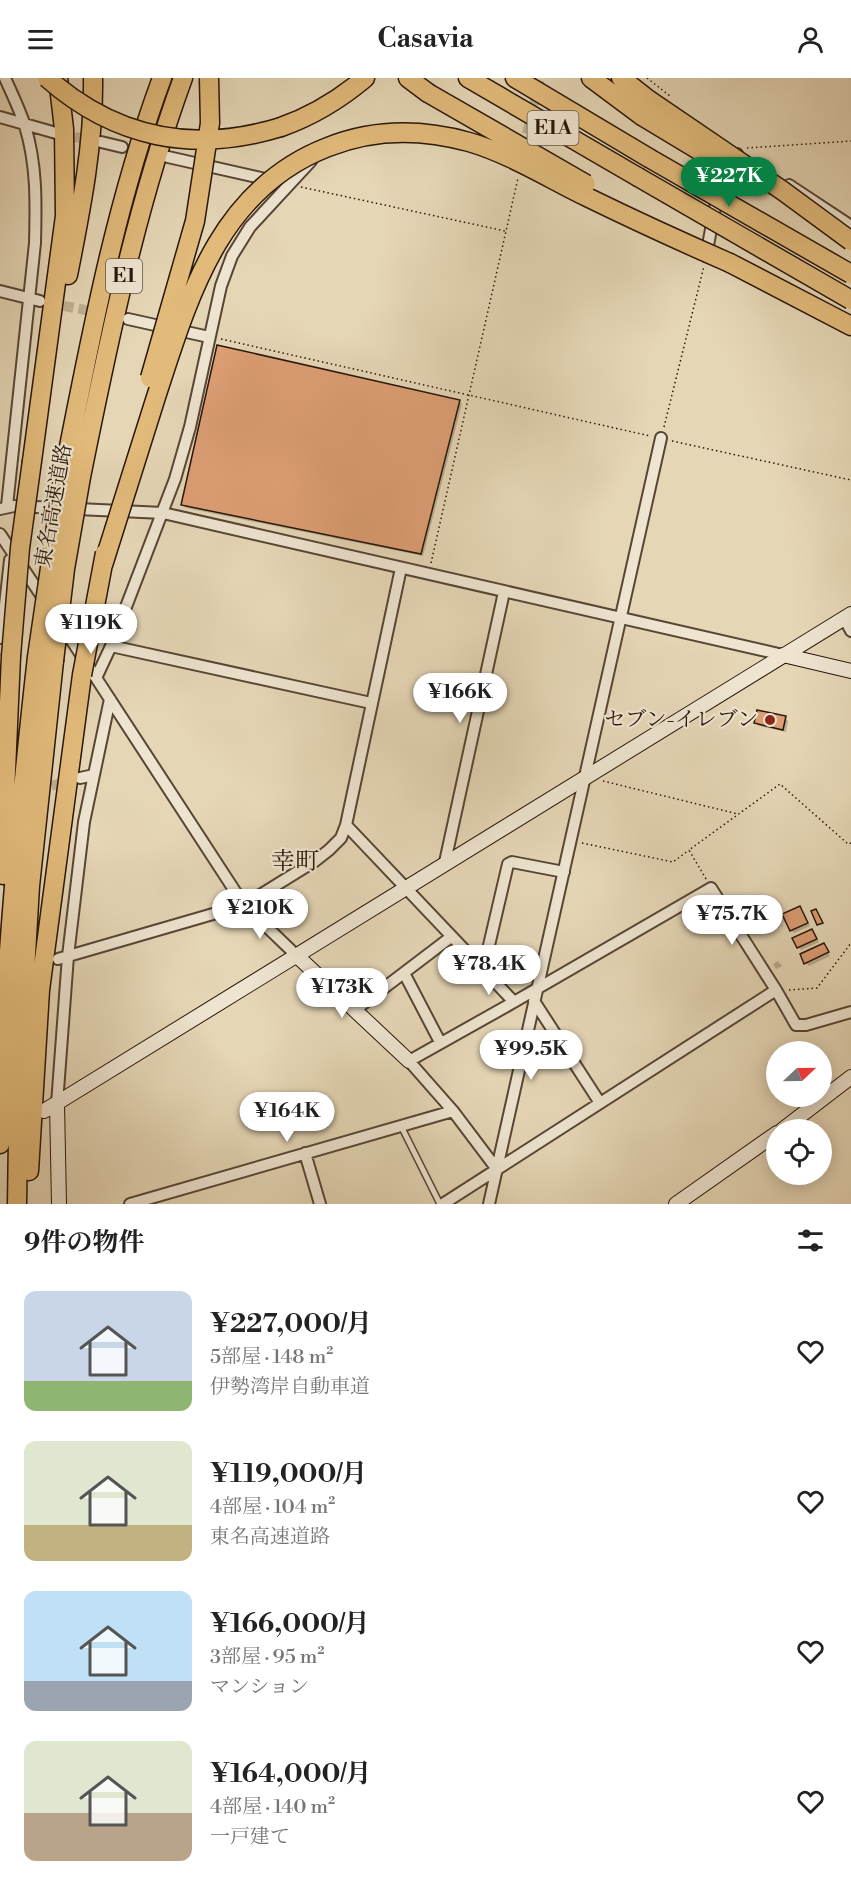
<!DOCTYPE html>
<html lang="ja">
<meta charset="utf-8">
<style>
:root{--surface:#fff;--page:#f2f2f2;--text:#222;--muted:#767676;--accent:#0b8043}
body{margin:0;font-family:"Libre Bodoni","Noto Serif JP",serif;background:var(--page);color:var(--text);height:100vh;display:flex;flex-direction:column;font-size:22px;white-space:nowrap}
*{box-sizing:border-box;margin:0}
p{font-size:20px;color:var(--muted)}
.icon{flex:none;width:33px;height:33px;fill:none;stroke:currentColor;stroke-width:2;stroke-linecap:round;stroke-linejoin:round}
.map{position:relative;height:1126px;overflow:hidden}
.drawer{display:flex;flex-direction:column;background:var(--surface);flex:1}
.drawer>*{flex:none}
.needle{width:39px;rotate:68deg}
.buttons{position:absolute;left:766px;top:963px;display:grid;gap:12px}
.buttons a{display:grid;place-items:center;width:66px;height:66px;border-radius:50%;background:var(--surface);box-shadow:0 3px 15px #0003;font-size:30px}
.price{position:absolute;translate:-50% -51px;padding:0 14px;border-radius:21px;background:#fff;color:#222;font-size:20px;line-height:39px;filter:drop-shadow(0 2px 3px #0008)}
.price::after{content:'';position:absolute;left:50%;top:36px;width:18px;height:14px;margin-left:-9px;background:inherit;clip-path:polygon(0 0,100% 0,50% 100%)}
.price.active{background:var(--accent);color:#fff}
ul{padding:0;list-style:none}
li{display:flex;align-items:center;gap:18px;height:150px;padding:0 24px}
li span{display:grid;place-items:center;flex:none;width:168px;height:120px;border-radius:12px;color:#555}
li>.icon{margin-inline-start:auto}
span .icon{width:72px;height:72px;fill:#fffc;stroke-width:1}
li b{font-size:26px}
h2{display:flex;justify-content:space-between;align-items:center;height:72px;padding:0 24px;font-size:26px}
header{display:flex;justify-content:space-between;align-items:center;height:78px;padding:0 24px;background:var(--surface);font-size:27px;font-weight:700}
.map>svg:first-child{display:block}
</style>
<header><svg class="icon" aria-label="menu" viewBox="0 0 24 24"><path d="M4 6h16M4 12h16M4 18h16"/></svg>Casavia<svg class="icon" aria-label="person" viewBox="0 0 24 24"><circle cx="12" cy="8" r="4"/><path d="M4 21q1-7 8-7t8 7"/></svg></header>
<div class="map">
<svg width="851" height="1126" viewBox="0 0 851 1126">
<rect width="100%" height="100%" fill="#e5d6b6"/>
<filter id="stains"><feTurbulence type="fractalNoise" baseFrequency=".00333" numOctaves="4"/><feColorMatrix values="0 0 0 0 .2 0 0 0 0 .09 0 0 0 0 .02 0 0 0 .5 -.17"/></filter>
<radialGradient id="worn" r=".72"><stop offset=".6" stop-color="#630" stop-opacity="0"/><stop offset="1" stop-color="#630" stop-opacity=".3"/></radialGradient>
<path fill="#0003" d="M459,323L462,326L423,478L186,430L183,427Z
M785,640L788,643L786,654L759,648L756,645Z
M800,830L810,848L794,855L791,852Z
M775,835L779,842L775,844L771,837Z
M812,852L819,864L801,872L798,869Z
M824,866L830,878L809,888L806,885Z
M778,883L782,888L776,891L773,886Z"/>
<path fill="#dd9e74" stroke="#281609" stroke-width="1.5" d="M217,267L460,322L421,476L181,427Z
M757,632L786,638L783,652L754,645Z
M800,828L808,845L790,853L782,836Z
M816,831L823,845L817,847L811,833Z
M812,851L817,861L797,870L792,860Z
M824,865L829,874L804,886L800,876Z"/>
<g fill="none" stroke-linecap="round" stroke-linejoin="round">
<path stroke="#bfb093" stroke-width="10" stroke-dasharray="10 5" stroke-linecap="butt" d="M60,56L95,63
M527,56L540,0
M49,225L101,235
M37,712L71,702"/>
<g stroke="#574634" stroke-width="8">
<path id="lane" d="M401,1048L440,1126"/>
</g>
<g stroke="#574634" stroke-width="14">
<path id="street" d="M5,0C12,16 20,32 25,48C37,87 36,125 35,165L7,428
M0,39L56,55
M101,64L122,69
M168,79L274,103
M789,107L851,148
M706,178L720,103L737,76
M0,213L40,223
M128,241L209,259
M0,431L14,428L163,435L783,577
M0,456L45,523
M844,540L851,553
M59,543L244,827L296,877
M0,560L2,554L10,482
M111,568L371,625
M97,598L111,568L175,401L190,349L221,208L232,178L250,149L311,83
M80,700L94,697
M346,747L514,924
M445,784L504,514
M58,881L244,827L315,783L329,772L341,760L346,747L401,490
M483,893L508,786L512,784L564,794
M404,895L440,964
M534,923L600,1025
M355,932L451,859
M57,1026L68,878L84,744L110,621
M305,1075L320,1126
M496,1090L453,1033L409,983L514,924L711,810L776,912L796,947H806L851,934
M130,1126L453,1033
M443,1126L776,912
M489,1126L661,360"/>
</g>
<g stroke="#281609" stroke-width="16">
<path id="secondary" d="M783,577L851,593
M296,877L409,983
M57,1026L59,1126
M44,1033L851,536
M782,1052L851,999
M676,1126L777,1055"/>
</g>
<g stroke="#281609" stroke-width="21">
<path id="highway" d="M408,0L428,15
M468,0L638,99
M515,0L649,80
M591,0L642,38
M621,0L649,22
M281,49C312,38 340,21 365,0
M730,185L851,248
M68,197C81,131 94,67 93,0
M32,383L65,138L64,51L58,0
M64,394C90,262 115,127 162,0
M81,399C108,265 136,129 183,0
M3,797L4,739L11,578
M0,1066C3,903 19,741 37,579
M29,1093L40,912L82,597
M17,1126L19,996L30,808L54,583"/>
</g>
<path stroke="#281609" stroke-width="1.5" stroke-dasharray="1.5 3" stroke-linecap="butt" d="M647,0L670,18
M747,70L851,63
M301,109L505,153
M221,261L650,358
M664,349L704,188
M672,363L851,402
M431,485L518,100
M603,703L738,736
M582,765L673,784L689,772
M706,801L689,772L780,706L848,766L851,765
M789,912L817,910L851,865"/>
<use href="#lane" stroke="#eee4d0" stroke-width="5"/>
<use href="#street" stroke="#eee4d0" stroke-width="10"/>
<use href="#secondary" stroke="#eee4d0" stroke-width="14"/>
<use href="#highway" stroke="#e2bb7b" stroke-width="18"/>
<g stroke="#281609" stroke-width="21" stroke-linecap="butt">
<path id="highway-bridge" d="M47,0C115,60 194,76 281,49
M428,15L586,106
M649,22L783,113L851,163
M642,38L715,82
M649,80L851,196
M638,99L851,222
M150,300L195,143L210,45L209,0
M103,487C121,431 138,375 156,319C189,218 219,111 328,69C373,51 422,51 469,64C510,76 548,100 587,119C634,142 682,164 730,185
M11,578L20,470L32,383
M37,579L64,394
M54,583L65,491L81,399
M82,597L105,475"/>
</g>
<use href="#highway-bridge" stroke="#e2bb7b" stroke-width="18"/>
</g>
<circle fill="#8f2418" stroke="#eee4d0" stroke-width="2" cx="770" cy="642" r="6"/>
<g text-anchor="middle" dominant-baseline="central" stroke-width="4.5" stroke-linejoin="round" paint-order="stroke">
<g fill="#eee4d0" stroke="#635445" stroke-width="1.5">
<rect x="527.5" y="33" width="51" height="34" rx="4.5"/>
<rect x="106" y="181" width="36" height="34" rx="4.5"/>
</g>
<g font-size="20" font-weight="bold" fill="#281609">
<text x="553" y="50">E1A</text>
<text x="124" y="198">E1</text>
</g>
<g font-size="21" fill="#281609" stroke="#eee4d0">
<text transform="translate(54 428) rotate(-80)">東名高速道路</text>
</g>
<g font-size="21" fill="#281609" stroke="#eee4d0" text-anchor="end">
<text x="758" y="642">セブン-イレブン</text>
</g>
<g font-size="24" fill="#281609" stroke="#eee4d0">
<text x="295" y="784">幸町</text>
</g>
</g>
<rect width="100%" height="100%" filter="url(#stains)"/>
<rect width="100%" height="100%" fill="url(#worn)"/>
</svg>
<div class="buttons">
<a><svg class="needle" viewBox="-14 -14 28 28"><path d="M0-13l5 13h-10z" fill="#e53935"/><path d="M0 13l5-13h-10z" fill="#767676"/></svg></a>
<a><svg class="icon" aria-label="locate" viewBox="0 0 24 24"><circle cx="12" cy="12" r="6"/><path d="M12 2v4M12 18v4M2 12h4M18 12h4"/></svg></a>
</div>
<b class="price active" style="left:729px;top:130px">¥227K</b>
<b class="price" style="left:91px;top:577px">¥119K</b>
<b class="price" style="left:460px;top:646px">¥166K</b>
<b class="price" style="left:260px;top:862px">¥210K</b>
<b class="price" style="left:732px;top:868px">¥75.7K</b>
<b class="price" style="left:489px;top:918px">¥78.4K</b>
<b class="price" style="left:342px;top:941px">¥173K</b>
<b class="price" style="left:531px;top:1003px">¥99.5K</b>
<b class="price" style="left:287px;top:1065px">¥164K</b>
</div>
<section class="drawer">
<h2>9件の物件<svg class="icon" aria-label="filters" viewBox="0 0 24 24"><path d="M4 7h16M4 17h16"/><circle cx="9" cy="7" r="2"/><circle cx="15" cy="17" r="2"/></svg></h2>
<ul>
<li><span style="background:linear-gradient(#c9d6e8 75%,#8fb573 0)"><svg class="icon" aria-label="home" viewBox="0 0 24 24"><path d="M3 11l9-7 9 7M6 9v11h12V9"/></svg></span><div><b>¥227,000/月</b><p>5部屋 · 148 m²</p><p>伊勢湾岸自動車道</p></div><svg class="icon" aria-label="heart" viewBox="0 0 24 24"><path d="M12 20l-8-8c-3-5 5-10 8-4 3-6 11-1 8 4z"/></svg></li>
<li><span style="background:linear-gradient(#dfe7d0 70%,#c2b280 0)"><svg class="icon" aria-label="home" viewBox="0 0 24 24"><path d="M3 11l9-7 9 7M6 9v11h12V9"/></svg></span><div><b>¥119,000/月</b><p>4部屋 · 104 m²</p><p>東名高速道路</p></div><svg class="icon" aria-label="heart" viewBox="0 0 24 24"><path d="M12 20l-8-8c-3-5 5-10 8-4 3-6 11-1 8 4z"/></svg></li>
<li><span style="background:linear-gradient(#bfe0f5 75%,#9aa5b1 0)"><svg class="icon" aria-label="home" viewBox="0 0 24 24"><path d="M3 11l9-7 9 7M6 9v11h12V9"/></svg></span><div><b>¥166,000/月</b><p>3部屋 · 95 m²</p><p>マンション</p></div><svg class="icon" aria-label="heart" viewBox="0 0 24 24"><path d="M12 20l-8-8c-3-5 5-10 8-4 3-6 11-1 8 4z"/></svg></li>
<li><span style="background:linear-gradient(#dfe7d0 60%,#b9a48a 0)"><svg class="icon" aria-label="home" viewBox="0 0 24 24"><path d="M3 11l9-7 9 7M6 9v11h12V9"/></svg></span><div><b>¥164,000/月</b><p>4部屋 · 140 m²</p><p>一戸建て</p></div><svg class="icon" aria-label="heart" viewBox="0 0 24 24"><path d="M12 20l-8-8c-3-5 5-10 8-4 3-6 11-1 8 4z"/></svg></li>
</ul>
</section>
